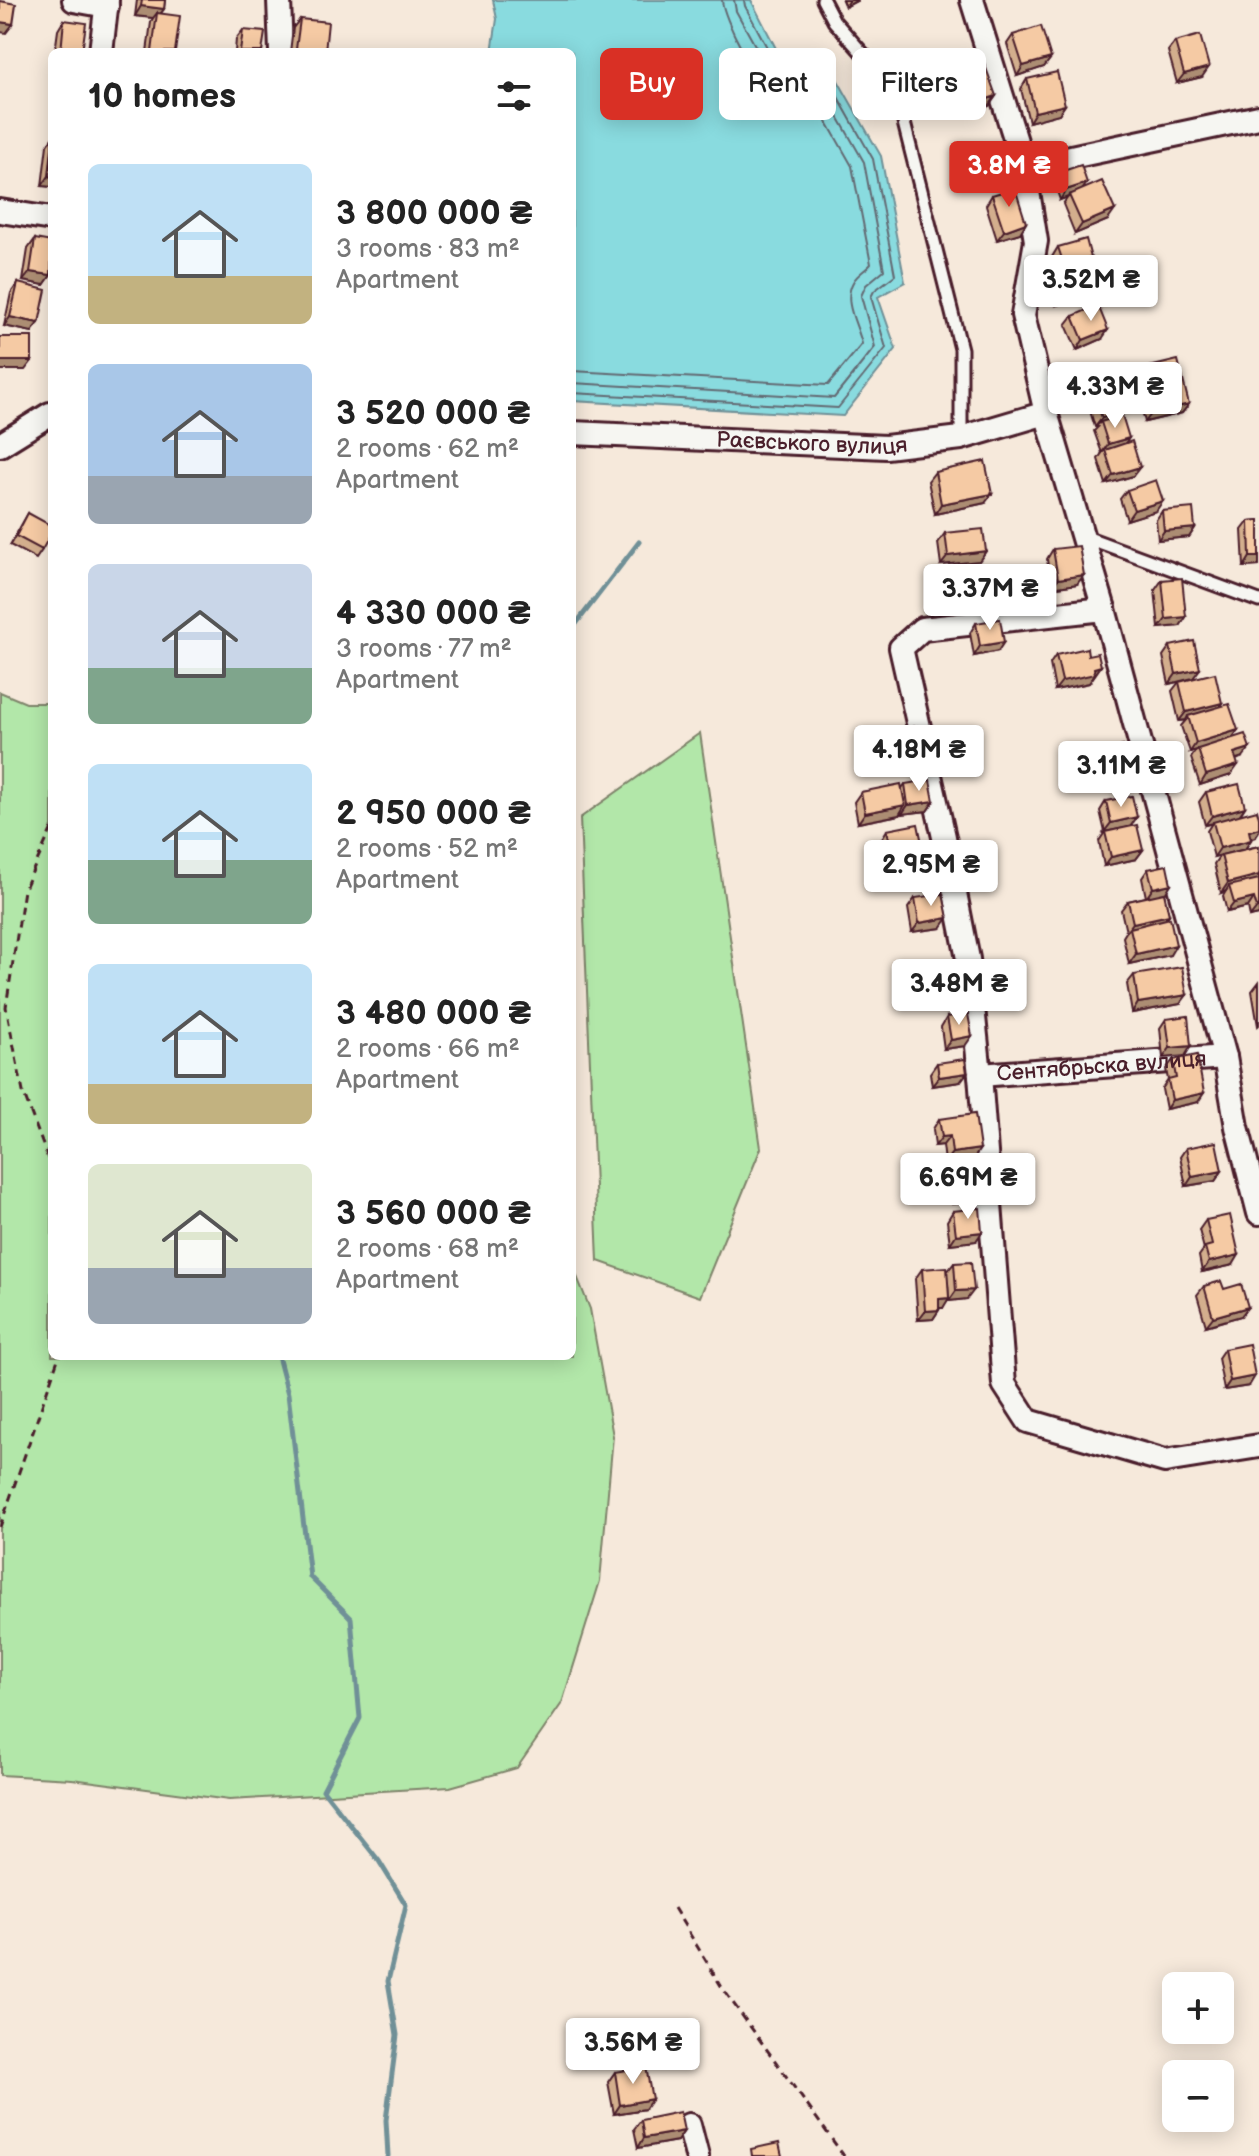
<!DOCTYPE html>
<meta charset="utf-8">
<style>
:root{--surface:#fff;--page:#f2f2f2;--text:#222;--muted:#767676;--accent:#d93025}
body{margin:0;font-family:"Balsamiq Sans",sans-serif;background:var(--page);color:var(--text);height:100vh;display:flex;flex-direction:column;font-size:30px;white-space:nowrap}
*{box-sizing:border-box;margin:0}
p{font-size:26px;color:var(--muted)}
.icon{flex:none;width:44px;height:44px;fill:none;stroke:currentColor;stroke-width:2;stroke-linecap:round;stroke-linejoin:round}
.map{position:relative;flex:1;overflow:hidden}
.panel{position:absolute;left:48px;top:48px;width:528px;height:1312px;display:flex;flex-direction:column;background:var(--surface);border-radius:12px;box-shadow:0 4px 20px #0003}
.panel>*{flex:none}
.banner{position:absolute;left:600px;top:48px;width:538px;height:72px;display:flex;gap:16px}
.tools{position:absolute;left:1162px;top:1972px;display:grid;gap:16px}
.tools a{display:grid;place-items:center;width:72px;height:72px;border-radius:12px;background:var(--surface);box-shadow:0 4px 20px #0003;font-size:40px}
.price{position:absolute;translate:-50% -68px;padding:0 18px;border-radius:8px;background:#fff;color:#222;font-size:26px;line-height:52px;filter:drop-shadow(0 2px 4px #0008)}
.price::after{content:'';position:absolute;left:50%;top:48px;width:24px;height:18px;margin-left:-12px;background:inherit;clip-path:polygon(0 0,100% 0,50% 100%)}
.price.on{background:var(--accent);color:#fff}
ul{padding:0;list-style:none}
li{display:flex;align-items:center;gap:24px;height:200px;padding:0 40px}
li span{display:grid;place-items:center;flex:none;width:224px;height:160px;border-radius:12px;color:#555}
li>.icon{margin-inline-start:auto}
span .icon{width:96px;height:96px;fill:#fffc;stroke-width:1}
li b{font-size:34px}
h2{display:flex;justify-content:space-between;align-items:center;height:96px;padding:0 40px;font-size:34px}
.chip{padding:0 28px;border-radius:12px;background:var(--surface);box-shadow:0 4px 20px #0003;font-size:28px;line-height:72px}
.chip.on{background:var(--accent);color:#fff}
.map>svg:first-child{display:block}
</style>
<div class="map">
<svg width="1259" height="2156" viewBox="0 0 1259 2156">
<rect width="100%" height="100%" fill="#f6e9db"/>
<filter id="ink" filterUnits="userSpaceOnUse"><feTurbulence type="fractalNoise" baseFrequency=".0125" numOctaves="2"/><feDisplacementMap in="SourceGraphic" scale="16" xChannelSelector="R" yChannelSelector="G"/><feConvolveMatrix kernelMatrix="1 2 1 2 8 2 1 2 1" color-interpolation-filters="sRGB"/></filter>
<g filter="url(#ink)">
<path fill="#b2e7a9" stroke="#7e836a" stroke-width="2" d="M0,692L26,703H52V1356H572V1264L590,1309L613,1436L600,1581L562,1703L517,1768L450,1787L229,1800L72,1779L0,1775Z
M700,733L761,1148L700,1297L598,1261L580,818Z"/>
<path fill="#89dbdf" stroke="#709097" stroke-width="2" d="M493,0H751L784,64L824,56L881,156L905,282L878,297L896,349L843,416L572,401V52H492L497,19Z"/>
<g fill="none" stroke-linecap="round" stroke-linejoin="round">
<path stroke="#636a73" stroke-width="2" d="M572,371L828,385L862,344C858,325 842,302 853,282C857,274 866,270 871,264L852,166L810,92C797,91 785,97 773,92C757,84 723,18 722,0
M572,383L834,398L875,347L861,296L866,285L884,270L864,162L816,78L785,82L773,78L736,11L734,0
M572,393L838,408L886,348L871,297L874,291L895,275L873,159L821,67L786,72L779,70L745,6L744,0"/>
<path stroke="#709097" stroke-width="5" d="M572,629L639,542
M278,1356L288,1394L310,1577L351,1618L360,1718L323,1790L379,1861L406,1905L388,1981L397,2035L386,2120L388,2156"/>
<g stroke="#4a1f2b" stroke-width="17">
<path id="service" d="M823,0L834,21L896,91L961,349V438
M1083,536L1259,601"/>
</g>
<g stroke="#4a1f2b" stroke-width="28">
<g id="minor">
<path d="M74,0L107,6"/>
<path d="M279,0L281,52"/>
<path d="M972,0L1024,167L1036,241L1023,315L1046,413L1104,609L1225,1057L1237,1127L1259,1213"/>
<path d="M101,52L107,0"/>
<path d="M1024,167L1259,117"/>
<path d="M0,211L52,219"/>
<path id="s1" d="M572,433L886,447L961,438L1046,413"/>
<path d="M0,445L50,414"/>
<path d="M1104,609L922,629L901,648L944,837L968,959L980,1075L1004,1384L1028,1421L1165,1461L1259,1446"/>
<path id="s2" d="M980,1075L1225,1057"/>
<path d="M689,2125L697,2156"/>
</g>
</g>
<path stroke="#4a1f2b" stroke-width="3" stroke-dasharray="8 6" stroke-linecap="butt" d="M52,828L24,890L6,1007L23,1092L52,1169
M0,1527L59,1356
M674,1908L723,1989L844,2156"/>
<use href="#service" stroke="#f6f6f2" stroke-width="11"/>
<use href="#minor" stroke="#f6f6f2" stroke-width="22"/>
</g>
<path fill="#d3ae8d" stroke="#4a1f2b" stroke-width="2" d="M137,0H165L164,9L161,13L175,52H147L151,22L153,18L135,16Z
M842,0H858L845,7Z
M300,19L325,52H290L293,28Z
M64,20L82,52H55L58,30Z
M243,30L262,52H235L236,39Z
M1013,35L1051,58L1044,67L1017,76L1007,44Z
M1175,42L1202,77L1177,83L1168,51Z
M955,62L996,96L989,106L963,115L949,72Z
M1027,79L1065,105L1059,114L1029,122L1021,89Z
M52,138V187L42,186L47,145Z
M1060,172L1083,189L1108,220L1075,234L1063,204L1068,197L1060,200L1054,182Z
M992,195L1026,223L1020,233L997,240L986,205Z
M35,239L51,275L44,285L23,281L28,249Z
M1058,247L1085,267L1097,287L1091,296L1057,305L1052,283L1057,275L1052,257Z
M18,283L32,332L4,326L11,293Z
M1073,316L1102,339L1077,350L1066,325Z
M1141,369L1189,404L1182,413L1145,422L1134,378Z
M1091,386L1121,412L1117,417L1129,438L1125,444L1133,476L1106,484L1098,459L1102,453L1094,431L1098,427H1095L1085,395Z
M935,472L985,503L935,514L928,481Z
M1127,490L1156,511L1127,520L1120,499Z
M1162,511L1195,528L1189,537L1158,540L1156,520Z
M28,513L42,550L36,559L10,545Z
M1259,520V566L1244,567L1242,530L1249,521Z
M945,533L986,551L979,561L941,565L938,543Z
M1053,549L1077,584L1051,588L1047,559Z
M1162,580L1186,617L1180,626L1159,628L1155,590Z
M976,623L998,651L974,656L970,633Z
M1170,646L1194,678L1222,703L1219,707L1232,738L1243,757L1236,760L1231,775L1200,785L1191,758L1196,750L1190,752L1181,726L1186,720L1179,721L1172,691L1179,682L1185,680L1169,684L1163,656Z
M1056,655H1088L1101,666L1089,683L1055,690L1050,664Z
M892,731L915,759L889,763L885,740Z
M1094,754L1124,785L1095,793L1087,764Z
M905,784L934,801L927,811L902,814L901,811L899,815L858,823L854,802L861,792L902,788Z
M1206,792L1245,807L1240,815L1259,818V831L1255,837L1251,838V840L1245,849L1259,846V915L1250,917L1248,907L1227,912L1223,896L1226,891L1221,893L1214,864L1220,855L1214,857L1207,831L1212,823L1205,825L1199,802Z
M1106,801L1130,826L1143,850L1136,859L1104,866L1099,841L1105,832L1100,811Z
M887,830L923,848L917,858L886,865L881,840Z
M1148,869L1164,894L1169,915L1166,919L1170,955L1129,964L1123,937L1126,932L1121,910L1128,901L1146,897L1142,878Z
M915,898L941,928L912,932L908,908Z
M1134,975L1180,1004L1132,1013L1127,984Z
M919,977L960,990L954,999L915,1005L912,987Z
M1259,982V1025L1258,1026L1252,991Z
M947,1017L965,1046L944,1049L941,1027Z
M1166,1019L1185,1056L1163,1058L1160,1028Z
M1173,1060L1198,1102L1166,1109L1162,1089L1168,1080L1166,1069Z
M937,1063L960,1082L932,1086L930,1073Z
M939,1119L974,1158L945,1162L943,1145L935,1146L933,1129Z
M1186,1148L1222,1171L1215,1181L1186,1186L1180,1157Z
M957,1168L976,1201L953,1204L950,1177Z
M953,1211L976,1241L950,1244L947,1221Z
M1206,1220L1233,1265L1202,1272L1199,1256L1204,1249L1199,1230Z
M954,1263L967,1299L949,1301L948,1283L943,1308H939V1310L933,1319L918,1320L915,1279L922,1269L947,1272Z
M1204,1286L1224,1289L1241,1316L1206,1326L1197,1295Z
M1224,1349L1249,1386L1224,1390L1218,1358Z
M615,2072L645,2109L614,2114L608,2082Z
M641,2120L684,2131L677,2141L638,2148L634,2129Z"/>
<path fill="#ac8d73" stroke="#4a1f2b" stroke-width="2" d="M850,0H858L845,7Z
M141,6L164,9L157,18V13L153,18L135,16Z
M0,22L13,24L6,33L0,32Z
M296,49L323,52H294Z
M1051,58L1044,67L1017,76L1023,66Z
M1209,67L1202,77L1177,83L1184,74Z
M996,96L989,106L963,115L970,105Z
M1065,105L1059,114L1029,122L1035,112Z
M49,176L52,177V187L42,186Z
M1087,183L1080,193L1069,195L1068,197L1060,200L1066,190Z
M1115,210L1108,220L1075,234L1082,224Z
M1026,223L1020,233L997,240L1004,231Z
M1091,258L1085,267L1057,275L1064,265Z
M30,272L51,275L44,285L23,281Z
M1097,287L1091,296L1057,305L1064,295Z
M10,317L39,323L32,332L4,326Z
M1108,330L1102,339L1077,350L1083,340Z
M0,361H32L25,370H0Z
M1189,404L1182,413L1145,422L1152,413Z
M1121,412L1114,421L1101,422L1095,427L1102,418Z
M1129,438L1122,447L1105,450L1101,454L1108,444Z
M1140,467L1133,476L1106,484L1113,475Z
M992,494L985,503L935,514L941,504Z
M1163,501L1156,511L1127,520L1134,510Z
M1195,528L1189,537L1158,540L1164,531Z
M986,551L979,561L941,565L948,556Z
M1250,557H1259V566L1244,567Z
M1084,575L1077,584L1051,588L1058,579Z
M1186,617L1180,626L1159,628L1166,619Z
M1004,642L998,651L974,656L980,646Z
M1101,666L1089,683L1055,690L1062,681L1094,668Z
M1200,669L1193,678L1169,684L1176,674Z
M1222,703L1215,713L1188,716L1186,720L1179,721L1186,712Z
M1238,730L1231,740L1190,752L1196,743Z
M1250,748L1243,757L1227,762L1234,753Z
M922,749L915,759L889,763L896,754Z
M1238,765L1231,775L1200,785L1206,775Z
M1131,775L1124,785L1095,793L1102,783Z
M934,801L927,811L902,814L908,805Z
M905,805L899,815L858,823L865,813Z
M1245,807L1238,817L1205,825L1212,816Z
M1137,817L1130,827L1104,832L1111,823Z
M1259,828V831L1255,837L1242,840L1249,831Z
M1251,840L1245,849L1214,857L1220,848Z
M923,848L917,858L886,865L893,855Z
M1143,850L1136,859L1104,866L1111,857Z
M1259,875V883L1229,886L1226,891L1221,893L1228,883Z
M1171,884L1165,894L1147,897L1153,888Z
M1254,898L1248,907L1227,912L1234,903Z
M1259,907V915L1250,917L1257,908Z
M1169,915L1163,924L1130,928L1126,932L1133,923Z
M948,918L941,928L912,932L919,923Z
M1176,945L1170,955L1129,964L1136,954Z
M960,990L954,999L915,1005L922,996Z
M1187,995L1180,1004L1132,1013L1138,1003Z
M972,1036L965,1046L944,1049L951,1040Z
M1191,1046L1185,1056L1163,1058L1170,1048Z
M967,1073L960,1082L932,1086L939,1077Z
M1204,1093L1198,1102L1166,1109L1172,1100Z
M950,1136L943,1145L935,1146L942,1137Z
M980,1149L974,1158L945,1162L952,1153Z
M1222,1171L1215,1181L1186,1186L1192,1177Z
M982,1191L976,1201L953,1204L960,1194Z
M982,1232L976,1241L950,1244L956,1235Z
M1239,1255L1233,1265L1202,1272L1209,1262Z
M974,1290L967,1299L949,1301L956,1291Z
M949,1298L943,1308H932L939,1299Z
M1248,1307L1241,1316L1206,1326L1213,1317Z
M939,1310L933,1319L918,1320L925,1311Z
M1255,1376L1249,1386L1224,1390L1230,1381Z
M652,2099L645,2109L614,2114L620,2105Z
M684,2131L677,2141L638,2148L644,2138Z"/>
<path fill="#f5caa4" stroke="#4a1f2b" stroke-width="2" d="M142,0H165L164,9L141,6Z
M0,1L16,4L13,24L0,22Z
M157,13L180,16L175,52H152Z
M300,19L328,22L325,52L296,49Z
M64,20L86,23L82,52H61Z
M1041,26L1051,58L1023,66L1013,35Z
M243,30L265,32L262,52H240Z
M1200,35L1209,67L1184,74L1175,42Z
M981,54L996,96L970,105L955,62Z
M1057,72L1065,105L1035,112L1027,79Z
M52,148V177L49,176Z
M1081,165L1087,183L1066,190L1060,172Z
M1102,181L1115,210L1082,224L1069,195Z
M1015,188L1026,223L1004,231L992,195Z
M35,239L52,242L51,275L30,272Z
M1086,239L1091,258L1064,265L1058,247Z
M1092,265L1097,287L1064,295L1058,273Z
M18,283L46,290L39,323L10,317Z
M1098,305L1108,330L1083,340L1073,316Z
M0,337H32V361H0Z
M1178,360L1189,404L1152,413L1141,369Z
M1110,379L1121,412L1102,418L1091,386Z
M1122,415L1129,438L1108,444L1101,422Z
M1132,441L1140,467L1113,475L1105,450Z
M985,461L992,494L941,504L935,472Z
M1156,480L1163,501L1134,510L1127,490Z
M1193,508L1195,528L1164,531L1162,511Z
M28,513L52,526V532L42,550L16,536Z
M1259,520V557H1250L1249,521Z
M983,529L986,551L948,556L945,533Z
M1079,546L1084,575L1058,579L1053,549Z
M1182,578L1186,617L1166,619L1162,580Z
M1000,619L1004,642L980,646L976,623Z
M1194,641L1200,669L1176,674L1170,646Z
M1087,648L1088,655L1098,653L1101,666L1094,668L1095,674L1062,681L1056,655Z
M1215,673L1222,703L1186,712L1179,682Z
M1229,704L1238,730L1196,743L1188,716Z
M917,726L922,749L896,754L892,731Z
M1245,734L1250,748L1234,753L1238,765L1206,775L1198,749Z
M1123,746L1131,775L1102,783L1094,754Z
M930,780L934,801L908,805L905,784Z
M901,784L905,805L865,813L861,792Z
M1239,784L1245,807L1212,816L1206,792Z
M1132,796L1137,817L1111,823L1106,801Z
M1257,810L1259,818V828L1249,831L1251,840L1220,848L1213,822Z
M918,824L923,848L893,855L887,830Z
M1137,825L1143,850L1111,857L1105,832Z
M1259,846V875L1228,883L1221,855Z
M1167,865L1171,884L1153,888L1148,869Z
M1259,879V907L1257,908L1254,898L1234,903L1229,886Z
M1164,893L1169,915L1133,923L1128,901Z
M943,894L948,918L919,923L915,898Z
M1170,918L1176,945L1136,954L1130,928Z
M1182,967L1187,995L1138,1003L1134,975Z
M957,971L960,990L922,996L919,977Z
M968,1014L972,1036L951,1040L947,1017Z
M1188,1016L1191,1046L1170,1048L1166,1019Z
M1197,1055L1204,1093L1172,1100L1168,1080L1176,1078L1173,1060Z
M965,1059L967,1073L939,1077L937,1063Z
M975,1114L980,1149L952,1153L950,1136L942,1137L939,1119Z
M1216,1142L1222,1171L1192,1177L1186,1148Z
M979,1165L982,1191L960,1194L957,1168Z
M980,1208L982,1232L956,1235L953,1211Z
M1230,1215L1239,1255L1209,1262L1205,1247L1212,1245L1206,1220Z
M971,1262L974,1290L956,1291L954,1263Z
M947,1267L949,1298L939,1299V1310L925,1311L922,1269Z
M1221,1281L1224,1289L1241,1284L1248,1307L1213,1317L1204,1286Z
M1249,1344L1255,1376L1230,1381L1224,1349Z
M646,2067L652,2099L620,2105L615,2072Z
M680,2112L684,2131L644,2138L641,2120Z
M779,2143L782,2156H752L751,2149Z"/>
</g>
<g text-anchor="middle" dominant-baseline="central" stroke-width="6" stroke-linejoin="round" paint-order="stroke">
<g font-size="22" fill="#4a1f2b" stroke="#f6f6f2">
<text stroke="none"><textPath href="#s1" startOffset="240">Раєвського вулиця</textPath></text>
<text stroke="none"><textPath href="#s2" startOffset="122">Сентябрьска вулиця</textPath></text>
</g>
</g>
</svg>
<div class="tools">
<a>+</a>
<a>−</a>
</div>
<b class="price on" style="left:1009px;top:209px">3.8M ₴</b>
<b class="price" style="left:1091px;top:323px">3.52M ₴</b>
<b class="price" style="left:1115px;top:430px">4.33M ₴</b>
<b class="price" style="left:990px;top:632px">3.37M ₴</b>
<b class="price" style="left:919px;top:793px">4.18M ₴</b>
<b class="price" style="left:1121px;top:809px">3.11M ₴</b>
<b class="price" style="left:931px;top:908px">2.95M ₴</b>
<b class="price" style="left:959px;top:1027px">3.48M ₴</b>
<b class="price" style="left:968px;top:1221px">6.69M ₴</b>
<b class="price" style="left:633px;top:2086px">3.56M ₴</b>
<div class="banner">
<a class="chip on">Buy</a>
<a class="chip">Rent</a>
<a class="chip">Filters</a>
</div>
<section class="panel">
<h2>10 homes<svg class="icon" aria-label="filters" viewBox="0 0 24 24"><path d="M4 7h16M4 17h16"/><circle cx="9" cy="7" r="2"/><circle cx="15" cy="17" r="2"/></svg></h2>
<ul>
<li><span style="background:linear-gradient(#bfe0f5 70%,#c2b280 0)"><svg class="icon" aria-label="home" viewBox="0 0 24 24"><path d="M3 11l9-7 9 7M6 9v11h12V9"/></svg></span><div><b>3 800 000 ₴</b><p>3 rooms · 83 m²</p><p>Apartment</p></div></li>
<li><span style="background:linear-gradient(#a9c7e8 70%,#9aa5b1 0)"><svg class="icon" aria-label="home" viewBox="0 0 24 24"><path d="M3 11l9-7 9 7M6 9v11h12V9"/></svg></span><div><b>3 520 000 ₴</b><p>2 rooms · 62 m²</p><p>Apartment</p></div></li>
<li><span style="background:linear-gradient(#c9d6e8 65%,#7fa58c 0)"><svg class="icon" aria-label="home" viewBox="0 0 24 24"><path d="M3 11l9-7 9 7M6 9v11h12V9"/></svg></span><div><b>4 330 000 ₴</b><p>3 rooms · 77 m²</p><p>Apartment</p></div></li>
<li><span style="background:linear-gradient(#bfe0f5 60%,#7fa58c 0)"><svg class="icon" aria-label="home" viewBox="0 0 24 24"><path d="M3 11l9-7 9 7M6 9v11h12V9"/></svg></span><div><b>2 950 000 ₴</b><p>2 rooms · 52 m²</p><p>Apartment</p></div></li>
<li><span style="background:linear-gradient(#bfe0f5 75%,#c2b280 0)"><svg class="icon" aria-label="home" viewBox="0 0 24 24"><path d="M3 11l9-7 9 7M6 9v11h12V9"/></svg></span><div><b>3 480 000 ₴</b><p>2 rooms · 66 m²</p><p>Apartment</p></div></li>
<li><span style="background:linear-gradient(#dfe7d0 65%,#9aa5b1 0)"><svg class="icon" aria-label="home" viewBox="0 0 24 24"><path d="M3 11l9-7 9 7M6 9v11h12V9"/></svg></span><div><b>3 560 000 ₴</b><p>2 rooms · 68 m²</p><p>Apartment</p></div></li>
</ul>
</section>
</div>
